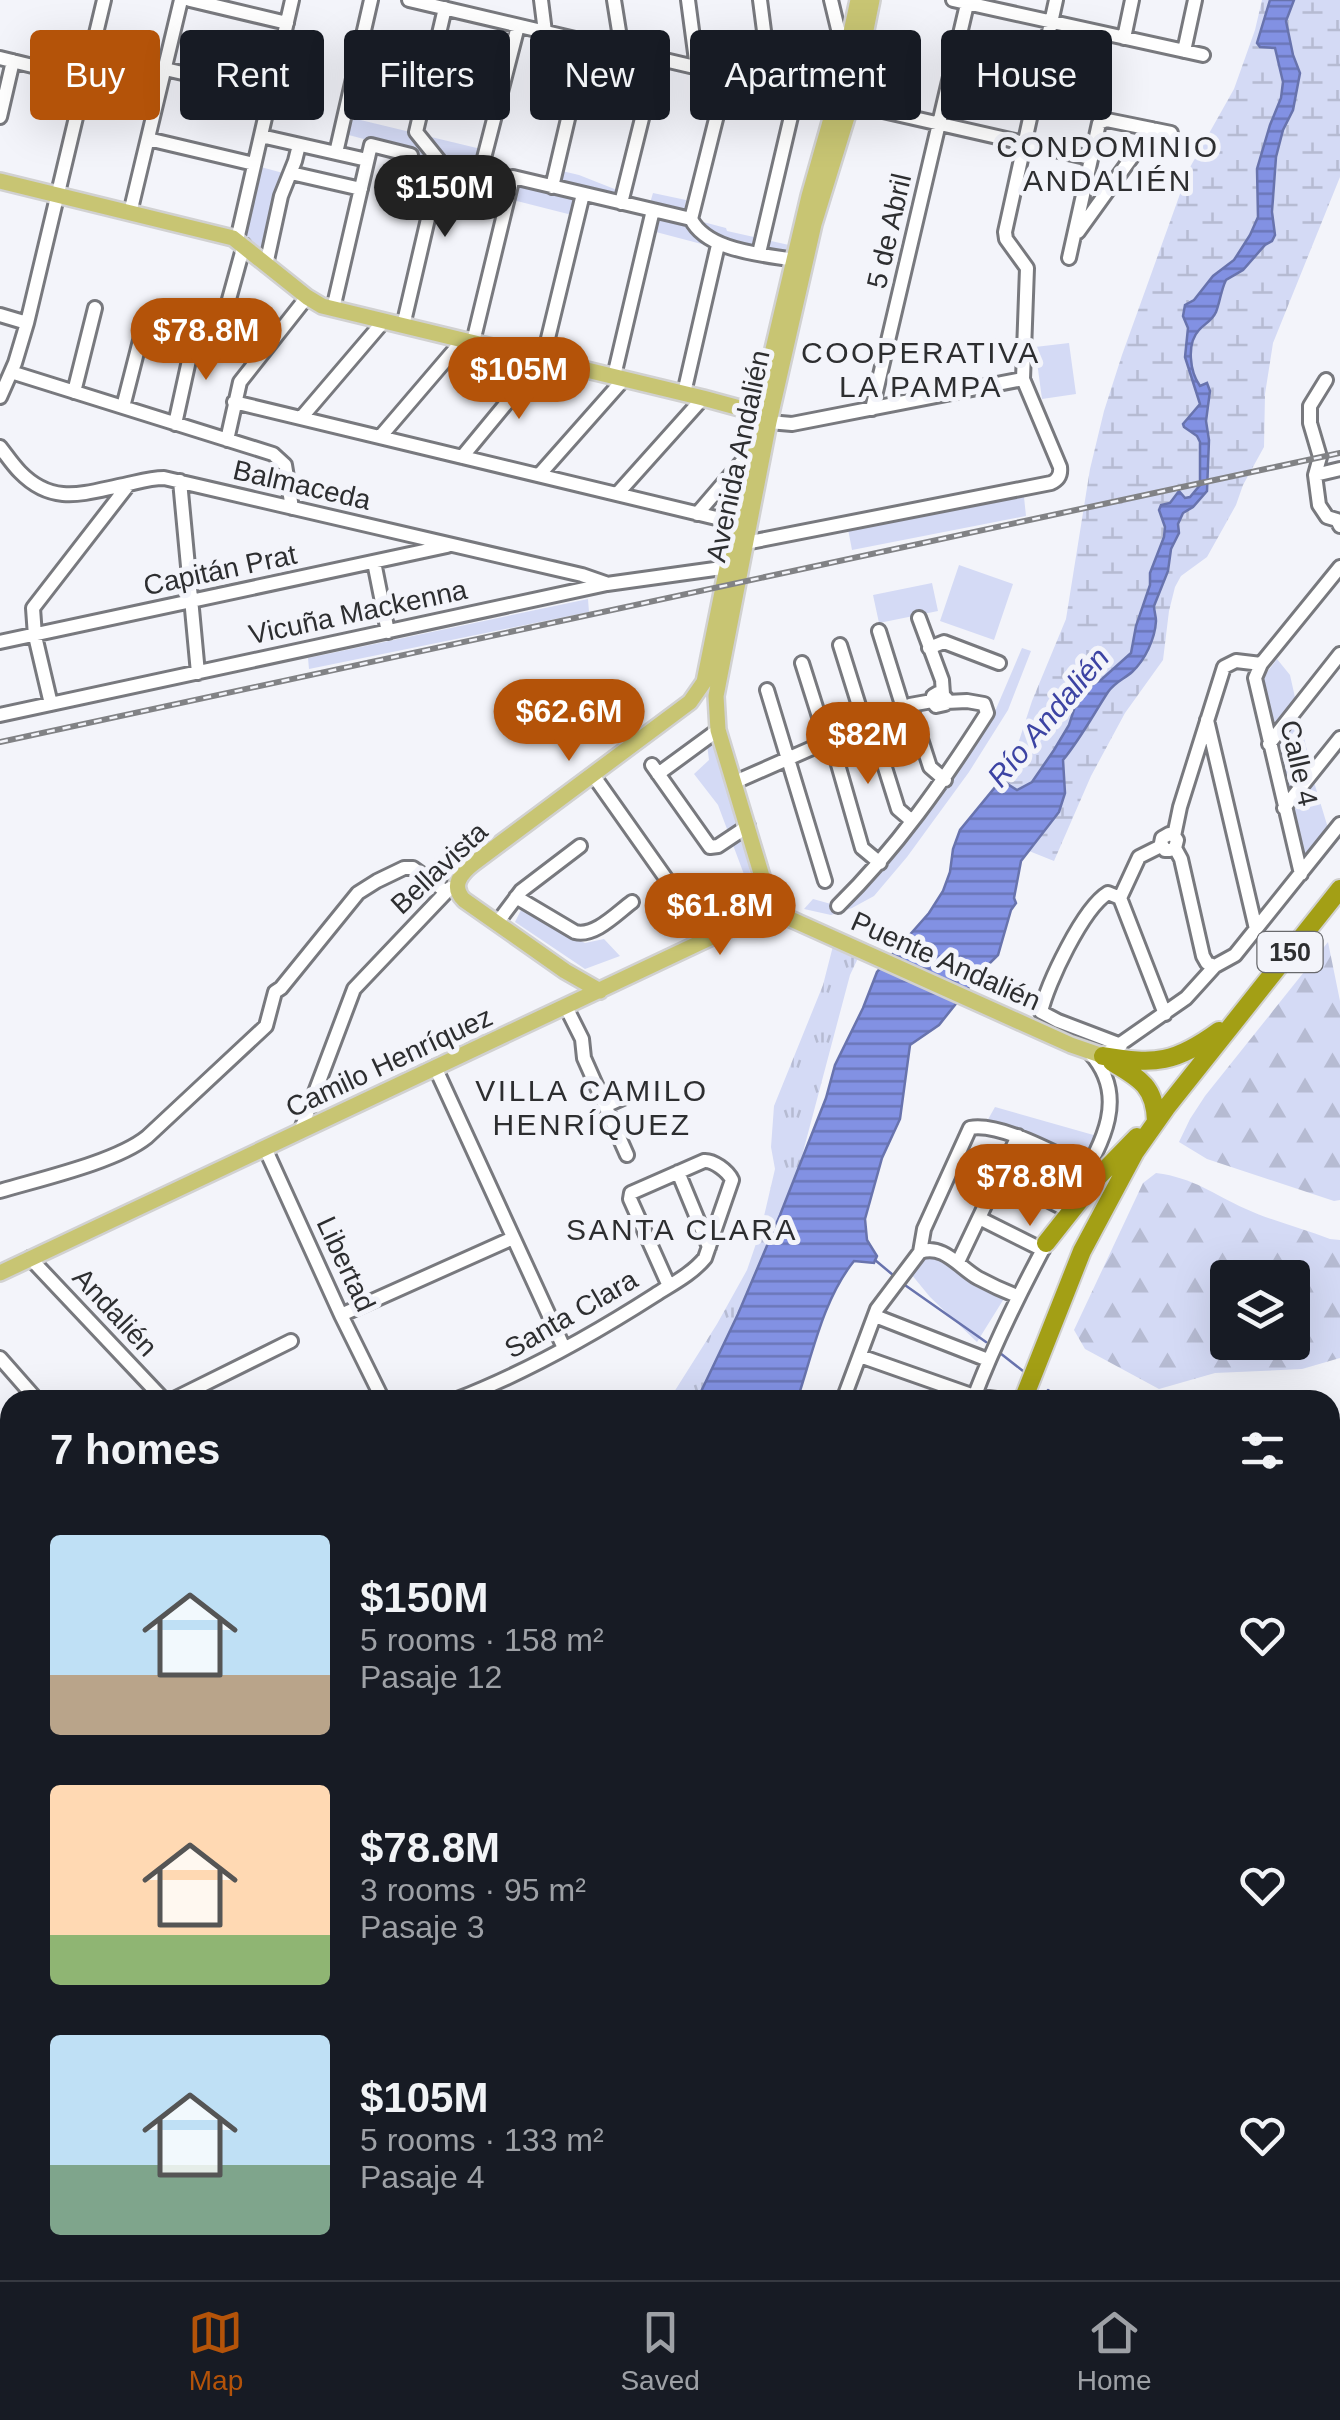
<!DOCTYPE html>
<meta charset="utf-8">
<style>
:root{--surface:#171b24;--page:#242831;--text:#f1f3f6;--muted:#9ea1a6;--line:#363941;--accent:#b45309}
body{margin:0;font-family:Helvetica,sans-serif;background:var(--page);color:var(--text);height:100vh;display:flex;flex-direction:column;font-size:38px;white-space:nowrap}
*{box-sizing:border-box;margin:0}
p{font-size:32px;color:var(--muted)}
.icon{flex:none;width:55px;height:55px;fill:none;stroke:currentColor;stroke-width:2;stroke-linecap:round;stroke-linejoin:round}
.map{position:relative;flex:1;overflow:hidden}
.panel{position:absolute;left:0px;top:1390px;width:1340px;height:890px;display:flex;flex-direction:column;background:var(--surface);border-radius:30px 30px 0 0;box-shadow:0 10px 40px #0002}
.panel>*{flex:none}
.banner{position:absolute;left:30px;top:30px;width:1280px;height:90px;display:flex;gap:20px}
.buttons{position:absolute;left:1210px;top:1260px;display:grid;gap:20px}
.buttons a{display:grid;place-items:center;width:100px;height:100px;border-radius:10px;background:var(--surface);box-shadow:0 10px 40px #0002;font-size:50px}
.price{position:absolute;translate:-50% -85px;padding:0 22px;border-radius:35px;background:var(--accent);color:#fff;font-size:32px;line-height:65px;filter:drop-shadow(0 2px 5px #0008)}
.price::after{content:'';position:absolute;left:50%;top:60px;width:30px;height:22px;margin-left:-15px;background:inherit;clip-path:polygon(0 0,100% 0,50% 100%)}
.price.current{background:#222;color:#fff}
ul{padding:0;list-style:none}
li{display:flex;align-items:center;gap:30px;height:250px;padding:0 50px}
li span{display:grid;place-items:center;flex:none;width:280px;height:200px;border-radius:10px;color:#555}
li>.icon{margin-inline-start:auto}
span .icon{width:120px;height:120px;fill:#fffc;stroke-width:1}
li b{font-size:42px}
h2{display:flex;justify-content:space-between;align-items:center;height:120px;padding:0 50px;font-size:42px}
.tag{padding:0 35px;border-radius:10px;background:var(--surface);box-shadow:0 10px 40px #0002;font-size:35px;line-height:90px}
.tag.current{background:var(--accent);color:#fff}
.tab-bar{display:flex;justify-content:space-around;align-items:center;height:140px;border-top:2px solid var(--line);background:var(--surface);font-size:28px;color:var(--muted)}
.tab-bar a{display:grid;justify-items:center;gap:5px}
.tab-bar .current{color:var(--accent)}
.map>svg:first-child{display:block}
</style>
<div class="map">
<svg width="1340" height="2280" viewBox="0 0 1340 2280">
<defs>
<pattern id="grass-tufts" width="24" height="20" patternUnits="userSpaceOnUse" patternTransform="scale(2.5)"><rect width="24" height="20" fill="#d4daf5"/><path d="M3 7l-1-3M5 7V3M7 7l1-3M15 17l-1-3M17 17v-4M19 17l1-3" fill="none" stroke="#b6bbd2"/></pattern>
<pattern id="forest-firs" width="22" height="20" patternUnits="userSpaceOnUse" patternTransform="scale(2.5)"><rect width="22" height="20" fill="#d4daf5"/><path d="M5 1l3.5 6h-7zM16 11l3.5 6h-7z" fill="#b6bbd2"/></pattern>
<pattern id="wetland-marsh" width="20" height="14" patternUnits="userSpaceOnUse" patternTransform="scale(2.5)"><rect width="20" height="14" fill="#d4daf5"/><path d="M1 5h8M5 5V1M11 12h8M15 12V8" fill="none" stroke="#b6bbd2"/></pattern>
<pattern id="water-rules" width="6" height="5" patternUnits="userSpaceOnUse" patternTransform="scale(2.5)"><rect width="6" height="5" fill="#8291e3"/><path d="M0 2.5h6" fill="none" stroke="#6b77b8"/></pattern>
</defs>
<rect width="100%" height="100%" fill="#f3f4fa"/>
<path fill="url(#grass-tufts)" d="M833,946L860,954L850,975L794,1186L702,1400H669L717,1324L747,1270L761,1229L775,1169L771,1147L774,1106L823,985Z"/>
<path fill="url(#forest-firs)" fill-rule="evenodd" d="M1328,942L1340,1001V1200L1334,1201L1207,1159L1179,1142L1190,1119L1205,1096Z
M1156,1173C1195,1178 1212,1194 1246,1209C1272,1221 1302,1228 1330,1239L1340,1240V1358L1302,1369L1215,1373L1159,1389L1085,1349L1074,1330L1143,1183ZM1228,1278H1292V1342H1228Z
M1340,1950V2280H725L735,2270H1330V1956Z"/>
<path fill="url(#wetland-marsh)" d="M1262,0H1270L1257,43L1260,47L1275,48L1283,82L1281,98L1270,125L1257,169L1258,217L1250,235L1234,259L1213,276L1183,311V316L1188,328L1185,357L1200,404L1184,427L1197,436L1200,442V485L1190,497L1185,498L1178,493L1170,503L1165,504L1159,510L1165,527L1164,537L1162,547L1152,565L1150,585L1136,626L1133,649L1128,658L1111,670L1102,679L1087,688L1077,700L1069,725L1054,750L1032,782L1017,790L1001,780L1016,750L1032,701L1066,619L1090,469L1104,411L1122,355L1189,169L1234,89L1255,30Z
M1294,0H1340V177L1273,343L1265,394L1264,447L1243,485L1236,505L1207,557L1181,576L1175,587L1169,611L1163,660L1125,713L1091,776L1054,861L1029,851L1065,793L1063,760L1111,689C1117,681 1124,679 1131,674C1144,662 1155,640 1155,622C1155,616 1154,611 1154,606L1169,571L1171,549L1179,533L1178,524L1183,513L1193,507L1208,483L1206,421L1210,391L1207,383L1200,386C1190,372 1186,344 1199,330C1204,324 1212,321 1216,312C1220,302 1221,290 1226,280L1243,270L1265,244L1272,241L1276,157L1283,130L1293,110L1300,74L1293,55L1286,21Z"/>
<path fill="#d4daf5" d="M348,117L481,149L476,169L504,176V179L557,191L562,171L579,175L650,203L653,193L686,200L684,217L726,228L727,231L789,245L786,254L713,247L656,232L659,215L576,198L572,215L442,182L444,164L374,150L375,142L345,134Z
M261,167L283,173L262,250L243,234Z
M1069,343L1076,394L1042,399L1035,347Z
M1024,497L1026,516L852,550L848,529Z
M959,565L1013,584L994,640L940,621Z
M932,583L938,611L879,623L873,595Z
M588,599L589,612L309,669L308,658Z
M1022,648L1031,651L1008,710L969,772L907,857L874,896L852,908L831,915L804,909L813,899L831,904L848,902L874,878L974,734L996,709Z
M1277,659L1290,675L1311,769L1288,798L1261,680Z
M711,742C727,769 753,853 750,884L748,885L718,805L694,774L709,760L707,744Z
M1314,782L1328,828L1305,856L1293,808Z
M521,910L585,943L604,939L620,956L585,969L515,922Z
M995,1107L1097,1136L1084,1162L986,1123Z
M920,1252L931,1257L937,1256L1005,1297L977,1342L930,1297L907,1269Z
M128,2270H254V2280H129Z"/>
<path fill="url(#water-rules)" stroke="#6873ad" stroke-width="2.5" d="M1270,0H1294L1286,21L1293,55L1300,73L1293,110L1283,130L1276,157L1272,212L1275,235L1272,241L1265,245L1243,270L1226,280C1221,290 1220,302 1216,312C1212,321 1204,324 1199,330C1186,344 1190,372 1200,386L1207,383L1210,391L1206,421L1209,440L1207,491L1193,507L1183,513L1178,524L1179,533L1171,549L1168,571L1154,606C1154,611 1156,616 1156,621C1155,639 1145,660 1132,672C1124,679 1115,682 1108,692C1093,715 1081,738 1063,760L1065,793L1059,812L1021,861L1014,898L1016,903L1011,910L998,955L988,965L978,969L970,986L939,1025L910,1045L900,1119L882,1158L865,1219L867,1240L877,1256L874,1263L854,1261C825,1297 814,1347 800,1391L795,1400H697L738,1314L780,1215L826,1098L835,1065L863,1008L877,972L929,913L943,891L950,872L953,849L960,830L1001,780L1017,790L1032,782L1054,750L1069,725L1077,700L1087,688L1102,679L1131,653L1136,626L1150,585V573L1164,537L1165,527L1159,510L1161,505L1170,503L1179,491L1185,498L1190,497L1200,485V442L1197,436L1184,427L1183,424L1200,404L1185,357L1188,328L1183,316L1185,305L1194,300L1213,276L1234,260L1250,235L1258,217L1257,169L1270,125L1281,98L1283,82L1275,48L1260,47L1257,43Z"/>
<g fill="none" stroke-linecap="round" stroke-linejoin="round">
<path stroke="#6873ad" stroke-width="2.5" d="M875,1260L893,1275
M902,1283L986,1342
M1000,1353L1023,1371
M1048,1390L1063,1400"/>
<g stroke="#78797e" stroke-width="18">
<path id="minor" d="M190,0L287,23
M409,0L861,106L1090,158
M541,0L545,32
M614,0L622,50
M688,0L697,68
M760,0L771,85
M831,0L838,29L848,46
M953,0L1203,55
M1124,38L1132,0
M1184,51L1195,0
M0,58L86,79
M165,69L271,93
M0,117L13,61
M261,136L367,160
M148,139L254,164
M336,153L371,0
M483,162L518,26
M291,173L361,189
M552,187L586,42
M621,203L657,58
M130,213L181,0
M691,219L727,75
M1078,232L1152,129
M237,240L292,0
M759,253L797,91
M1069,258L1099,123L1107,120L1171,133
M266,265L281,196L295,161L299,145
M333,309L371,145L411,155
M0,315L27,323
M403,326L441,163L416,132L445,8
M473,342L513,177L691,219C707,251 761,254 794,260
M193,346L209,341L220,332L244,245
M11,372L273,454L285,465L292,508
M614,376L653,210
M1023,379L1027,268L1006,239L1005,232L1056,0
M1326,380L1310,406V423L1320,457L1315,475L1319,505L1327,517L1337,520L1340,526
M74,392L95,308
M684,393L718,245
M0,397L15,363L27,323L104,0
M234,402L737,523
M123,407L145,321
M872,409L968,0
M301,418L383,322
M175,424L195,333
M380,437L463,340
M227,440L240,382L307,297
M0,447C7,456 13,465 20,472C53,506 84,493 124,485C138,482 150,478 164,478L582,575L605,583
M462,457L543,359L583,194
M539,475L624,379
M1315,475L1340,469
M180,481L198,673
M617,494L703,398
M697,514L751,451
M745,543L1051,483C1058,480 1061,475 1060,467L1023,379L792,424L769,422
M374,562L388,632
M919,618L942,680L943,694
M879,631L903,708
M0,642L447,546
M840,645L865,725
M929,648L944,642L999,663
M802,663L827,742
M767,690L825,881
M51,704L35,636L33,608L129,484
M910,705L930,767L945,780
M0,715L607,584L729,567
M1207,720L1256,929
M871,723L898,809L912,821
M831,740L862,848L880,863
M1269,744L1340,654
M652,765L710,847L718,846L748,826
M658,774L718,730
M593,775L708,938
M735,782L910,705L932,701L936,706L945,704L946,698L938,693L933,696L932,701
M1284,808L1340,738
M1174,836L1180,807L1224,667L1236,661L1261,664
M1175,848L1170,850H1165L1161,843L1162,838L1169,834L1174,836L1177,840L1175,848L1181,859L1203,956L1207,963L1215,966
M1301,874L1255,678L1261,664L1340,567
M516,897L575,932C595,937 617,913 632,902
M1120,898L1108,893C1083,908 1047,984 1041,1012L1058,1021L1121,1045
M1120,898L1165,1014
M1120,898L1139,857L1161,846
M838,906C896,849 943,782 987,713L984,704L967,701L946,702
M497,923L521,891L580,846
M566,1007L582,1039L584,1058L627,1155
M1103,1056L1186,998L1215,966L1235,955L1340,824
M435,1067L564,1348
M605,1106L625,1097
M300,1132L354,989L450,888
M265,1148L341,1315L383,1400
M678,1172L709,1247
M999,1175L1065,1209
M0,1191C40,1179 116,1162 147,1137L266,1026L275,992L281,988L358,893L377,881L404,868H413L445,891
M1065,1209C1091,1159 1136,1104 1090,1053
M979,1218L1043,1250
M920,1252L924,1229L970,1128C1000,1122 1058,1155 1086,1168
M30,1258L164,1400
M958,1262L1018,1136
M341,1315L513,1238
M875,1316L988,1360
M860,1356L974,1396L1004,1400
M0,1358L37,1400
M172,1400L291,1341
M455,1400C525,1373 591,1336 655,1295C672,1284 692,1274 705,1258L732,1180C728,1171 713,1160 704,1161L631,1193L630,1199L669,1286
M843,1400L877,1309L920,1252C943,1243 960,1268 978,1278C991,1285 1004,1291 1017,1296
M973,1400C994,1344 1020,1292 1048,1240
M0,1545L10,1542
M0,1660L10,1657
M400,2280L402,2270"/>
</g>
<g stroke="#d1d1d1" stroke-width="20">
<path id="major" d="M0,181L233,238L307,297L322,306L703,398L758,413L765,419
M748,920L760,903L764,883L718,730L716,696L769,422L814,224L851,104L872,0
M600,991L565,971L464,900C450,886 461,873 474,863L690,702L704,682L758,413L809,196L836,101L858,0
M0,1273L748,920L768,915L784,916L1071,1045L1103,1056
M0,1757L10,1800
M0,2062L1,2020
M0,2109L10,2096
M0,2146L10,2143
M0,2158L10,2156
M0,2168L10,2181"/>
</g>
<g stroke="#d1d1d1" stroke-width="22">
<path id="highway" d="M1103,1056C1156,1065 1175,1063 1219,1031
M1112,1062C1139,1078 1155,1086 1156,1121
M1046,1243L1099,1176L1137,1137
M1023,1400L1082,1251L1135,1152L1166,1108L1340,889
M0,1806L10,1830
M0,1856L10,1900
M0,1923L10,1966
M0,2212L10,2217
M66,2270L71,2280
M88,2270L91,2280
M102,2270L105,2280
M116,2270L119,2280"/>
</g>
<use href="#minor" stroke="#fff" stroke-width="12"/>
<use href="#major" stroke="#c8c573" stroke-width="15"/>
<use href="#highway" stroke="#a39f15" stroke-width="18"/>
<g stroke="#818285" stroke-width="6">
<path id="rail" d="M0,742L1340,453"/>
</g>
<use href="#rail" stroke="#f3f4fa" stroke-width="2.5" stroke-dasharray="8" stroke-linecap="butt"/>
</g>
<g text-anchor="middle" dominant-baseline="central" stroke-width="10" stroke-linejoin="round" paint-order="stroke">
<rect fill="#f3f4fa" stroke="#68696d" stroke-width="2.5" x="1257.5" y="932" width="65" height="40" rx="8"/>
<g font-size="25" font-weight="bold" fill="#2d2e30">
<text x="1290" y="952">150</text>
</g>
<g font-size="28" fill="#2d2e30" stroke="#f3f4fa">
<text transform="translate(889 231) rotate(-77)">5 de Abril</text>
<text transform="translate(738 456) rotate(-78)">Avenida Andalién</text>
<text transform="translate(302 485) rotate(13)">Balmaceda</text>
<text transform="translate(220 570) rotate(-12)">Capitán Prat</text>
<text transform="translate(358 612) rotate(-12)">Vicuña Mackenna</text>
<text transform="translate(1299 763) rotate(77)">Calle 4</text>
<text transform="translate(439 868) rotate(-43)">Bellavista</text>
<text transform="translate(946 961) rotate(24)">Puente Andalién</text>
<text transform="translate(389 1062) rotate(-25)">Camilo Henríquez</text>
<text transform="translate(346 1264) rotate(65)">Libertad</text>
<text transform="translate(115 1312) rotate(47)">Andalién</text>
<text transform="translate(571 1314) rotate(-30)">Santa Clara</text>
</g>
<g font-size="30" letter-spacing="2.5" fill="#2d2e30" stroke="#f3f4fa">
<text x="1108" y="146">CONDOMINIO<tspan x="1108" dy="34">ANDALIÉN</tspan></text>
<text x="921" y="352">COOPERATIVA<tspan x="921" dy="34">LA PAMPA</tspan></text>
<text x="592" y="1090">VILLA CAMILO<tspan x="592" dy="34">HENRÍQUEZ</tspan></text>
<text x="682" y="1229">SANTA CLARA</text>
</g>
<g font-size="30" font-style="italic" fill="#3c43a3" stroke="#f3f4fa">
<text transform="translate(1048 717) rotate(-50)">Río Andalién</text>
</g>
</g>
</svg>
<div class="buttons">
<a><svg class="icon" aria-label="layers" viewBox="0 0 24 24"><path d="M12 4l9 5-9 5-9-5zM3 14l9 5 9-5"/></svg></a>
</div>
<b class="price current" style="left:445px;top:240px">$150M</b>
<b class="price" style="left:206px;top:383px">$78.8M</b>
<b class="price" style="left:519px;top:422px">$105M</b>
<b class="price" style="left:569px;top:764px">$62.6M</b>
<b class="price" style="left:868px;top:787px">$82M</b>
<b class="price" style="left:720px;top:958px">$61.8M</b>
<b class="price" style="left:1030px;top:1229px">$78.8M</b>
<div class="banner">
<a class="tag current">Buy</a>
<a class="tag">Rent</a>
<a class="tag">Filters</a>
<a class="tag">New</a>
<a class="tag">Apartment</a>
<a class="tag">House</a>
</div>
<section class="panel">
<h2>7 homes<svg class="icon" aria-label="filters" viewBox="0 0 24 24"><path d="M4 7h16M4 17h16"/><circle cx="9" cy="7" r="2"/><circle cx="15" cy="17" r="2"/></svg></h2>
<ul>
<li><span style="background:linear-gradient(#bfe0f5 70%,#b9a48a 0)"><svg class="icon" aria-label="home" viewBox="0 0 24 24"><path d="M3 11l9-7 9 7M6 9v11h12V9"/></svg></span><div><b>$150M</b><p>5 rooms · 158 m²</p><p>Pasaje 12</p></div><svg class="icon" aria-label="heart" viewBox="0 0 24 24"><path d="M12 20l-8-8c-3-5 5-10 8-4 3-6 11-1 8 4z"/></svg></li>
<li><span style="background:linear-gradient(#ffd9b3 75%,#8fb573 0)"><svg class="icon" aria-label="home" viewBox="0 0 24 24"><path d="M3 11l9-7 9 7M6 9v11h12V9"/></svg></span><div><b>$78.8M</b><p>3 rooms · 95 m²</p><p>Pasaje 3</p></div><svg class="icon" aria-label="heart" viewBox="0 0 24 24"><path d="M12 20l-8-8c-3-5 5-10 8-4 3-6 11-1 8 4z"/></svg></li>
<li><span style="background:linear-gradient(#bfe0f5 65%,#7fa58c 0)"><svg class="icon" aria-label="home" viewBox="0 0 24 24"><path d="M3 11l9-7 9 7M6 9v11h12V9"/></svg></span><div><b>$105M</b><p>5 rooms · 133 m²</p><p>Pasaje 4</p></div><svg class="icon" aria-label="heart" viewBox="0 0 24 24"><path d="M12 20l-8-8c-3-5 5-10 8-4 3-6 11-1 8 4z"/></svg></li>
</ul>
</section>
</div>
<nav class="tab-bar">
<a class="current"><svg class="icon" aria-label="map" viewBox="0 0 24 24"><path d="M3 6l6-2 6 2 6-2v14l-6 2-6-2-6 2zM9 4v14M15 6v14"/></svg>Map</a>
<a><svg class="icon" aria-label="saved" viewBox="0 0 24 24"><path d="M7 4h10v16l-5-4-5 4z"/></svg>Saved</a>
<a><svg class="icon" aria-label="home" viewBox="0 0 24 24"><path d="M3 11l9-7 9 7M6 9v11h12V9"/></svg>Home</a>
</nav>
